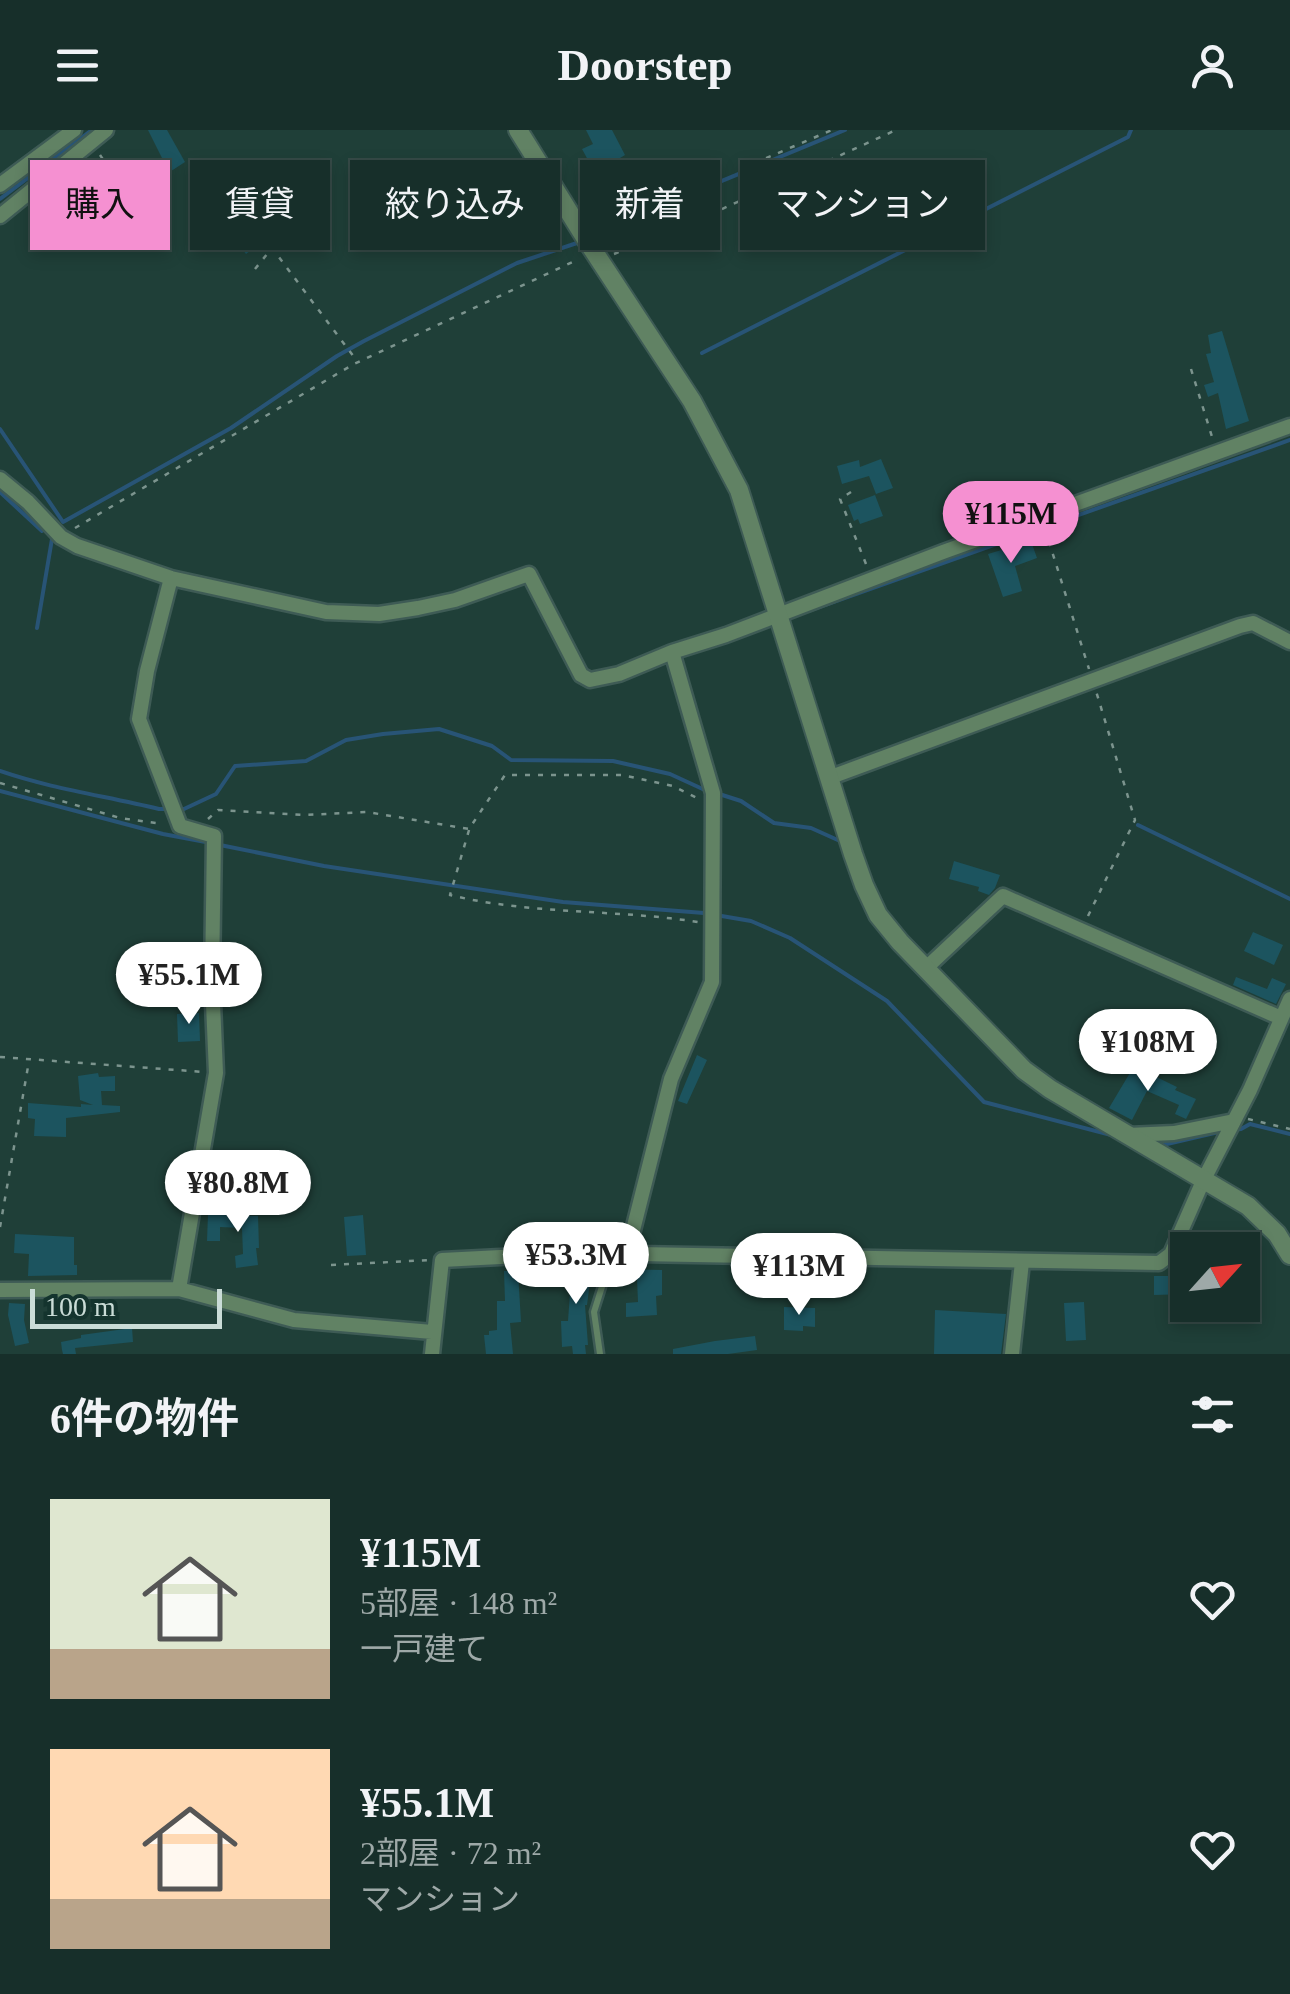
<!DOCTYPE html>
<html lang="ja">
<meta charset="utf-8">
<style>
:root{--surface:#172f2a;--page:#203732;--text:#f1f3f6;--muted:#9ea9a8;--line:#364a47;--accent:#f590d1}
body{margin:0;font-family:"Times New Roman","Noto Sans JP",serif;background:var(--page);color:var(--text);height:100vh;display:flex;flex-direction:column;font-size:38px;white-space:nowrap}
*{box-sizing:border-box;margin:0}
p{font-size:32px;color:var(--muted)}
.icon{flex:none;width:55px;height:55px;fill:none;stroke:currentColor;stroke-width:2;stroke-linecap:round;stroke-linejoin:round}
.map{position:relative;height:1224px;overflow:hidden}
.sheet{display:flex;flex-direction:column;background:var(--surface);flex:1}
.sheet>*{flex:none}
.top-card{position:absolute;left:30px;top:30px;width:1230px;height:90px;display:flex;gap:20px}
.needle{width:65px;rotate:63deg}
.buttons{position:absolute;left:1170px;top:1102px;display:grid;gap:20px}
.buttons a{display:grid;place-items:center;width:90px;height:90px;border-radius:0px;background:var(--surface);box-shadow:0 5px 15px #0003,0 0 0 2px var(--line);font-size:50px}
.scale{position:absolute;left:30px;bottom:25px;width:192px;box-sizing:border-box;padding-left:10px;border:5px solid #cadcd7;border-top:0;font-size:28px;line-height:35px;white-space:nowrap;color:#cadcd7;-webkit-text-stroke:8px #14342e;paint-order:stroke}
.price{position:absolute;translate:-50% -85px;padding:0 22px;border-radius:35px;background:#fff;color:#222;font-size:32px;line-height:65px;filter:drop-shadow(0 2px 5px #0008)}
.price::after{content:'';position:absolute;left:50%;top:60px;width:30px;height:22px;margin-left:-15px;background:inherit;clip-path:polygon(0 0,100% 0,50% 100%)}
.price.selected{background:var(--accent);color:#111}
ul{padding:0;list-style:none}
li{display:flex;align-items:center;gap:30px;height:250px;padding:0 50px}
li span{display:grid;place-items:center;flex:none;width:280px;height:200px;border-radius:0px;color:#555}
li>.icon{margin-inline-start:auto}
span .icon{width:120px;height:120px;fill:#fffc;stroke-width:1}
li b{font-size:42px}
h2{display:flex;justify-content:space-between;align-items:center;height:120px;padding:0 50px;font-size:42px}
.chip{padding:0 35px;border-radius:0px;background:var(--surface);box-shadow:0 5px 15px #0003,0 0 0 2px var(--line);font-size:35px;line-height:90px}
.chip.selected{background:var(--accent);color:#111}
header{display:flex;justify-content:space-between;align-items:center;height:130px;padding:0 50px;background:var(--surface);font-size:45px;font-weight:600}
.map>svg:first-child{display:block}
</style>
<header><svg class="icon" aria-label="menu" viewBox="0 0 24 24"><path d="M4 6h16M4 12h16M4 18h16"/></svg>Doorstep<svg class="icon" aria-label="person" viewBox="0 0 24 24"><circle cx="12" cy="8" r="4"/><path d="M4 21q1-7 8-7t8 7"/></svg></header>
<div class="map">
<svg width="1290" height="1224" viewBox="0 0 1290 1224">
<rect width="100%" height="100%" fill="#1f3f38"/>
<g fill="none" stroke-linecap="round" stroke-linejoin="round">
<path stroke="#285476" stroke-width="4" d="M0,69L92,0
M591,108L620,93L845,0
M702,223L1128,7L1131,0
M0,299L63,392L231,298L337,226L364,211L517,133L583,111
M0,362L42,401
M808,481L1290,310
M37,498L52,409
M0,641C52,659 106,666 159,679H167
M0,661L163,704L211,713
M716,663L741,671L774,693L811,698L840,711
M177,679H184L216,664L235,636L306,631L346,610L383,604L439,599L492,616L511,630L613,631L670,644L707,661
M1138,695L1290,769
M220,715L324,736L563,772L704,783L751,791L790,808L887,871L984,972L1115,1006
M1232,1000L1241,999L1250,994L1290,1004
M1154,1012L1167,1014L1223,1001"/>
</g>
<path fill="#1c545f" d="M148,0H167L185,32L165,45L167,49L151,58L142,42L163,30Z
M586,0H612L625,25L595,43L582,19L593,14Z
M242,86L262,112L246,124L226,98Z
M1222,201L1249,291L1226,299L1218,263L1208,267L1204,255L1214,252L1206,224L1211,223L1208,205Z
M881,329L893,358L876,364L869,346L842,354L837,336L859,330L860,337Z
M875,365L883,386L860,394L858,389L854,391L848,375Z
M1031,411L1037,428L1015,436L1022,461L1003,467L988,424Z
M954,731L1000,745L995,758L989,765L978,761L979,757L949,749Z
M1253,802L1283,815L1274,835L1244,821Z
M1236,847L1267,859L1272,848L1286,854L1276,874L1233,855Z
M199,883L200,911L178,912L177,884Z
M697,925L707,930L687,974L678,971Z
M1134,936L1177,957L1175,960L1196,969L1186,989L1175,984L1179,975L1147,961L1132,990L1109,978Z
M98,943L99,947L115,946V961H101L102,975L120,976V982L66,988V1007L34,1006L35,989L28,988V973L81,977V974L93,975L80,970L78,946Z
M208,1084L258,1086L259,1118H256L258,1135L236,1138L235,1126L243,1124L242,1098L220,1097V1111H207Z
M363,1085L366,1125L347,1126L344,1087Z
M15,1104L74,1107V1135H77V1145L28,1146L29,1124L14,1123Z
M556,1135L592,1137L587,1175H585L588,1215H585L586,1224H573L572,1216L562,1217L561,1191H568L571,1149L555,1148Z
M615,1139L662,1140V1165L656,1166L657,1185L626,1187V1173L638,1172L637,1149L612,1148Z
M504,1141H518L521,1192L510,1193L513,1224H486L484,1205H489V1201L497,1200V1171H505Z
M1154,1146H1188V1164L1154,1165Z
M1084,1172L1086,1210L1066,1211L1064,1173Z
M9,1173L25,1174L24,1190L29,1213L15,1216L8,1185Z
M784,1177L815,1178V1197L803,1196V1201L784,1200Z
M935,1180L1006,1184L1001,1224H934Z
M132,1198L133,1212L75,1218L76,1224H63L62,1220L61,1212L81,1208V1205Z
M755,1206L757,1220L728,1224H673V1219L715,1211Z"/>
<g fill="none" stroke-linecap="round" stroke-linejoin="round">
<g stroke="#3e5b55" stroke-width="11">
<path id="service" d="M600,1224L594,1182L612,1125"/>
</g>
<g stroke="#3e5b55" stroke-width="19">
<path id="minor" d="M0,55L74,0
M0,86L106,0
M0,349L28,372L61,407L77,416L171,448L326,482L379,484L418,478L455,470L529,444L581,545L590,550L619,544L672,522L726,505L943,422L1290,296
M171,448L147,541L139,589L180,696L214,706L212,850L216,943L179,1159
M831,647L1240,496L1253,493L1290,512
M925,839L1003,766L1281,888
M1128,1005L1174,1003L1234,991
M627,1124L671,949L712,852L713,663L672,522
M0,1160L179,1159L294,1190L432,1202
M432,1224L442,1130L582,1123L1159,1133L1171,1124L1203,1051L1250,960L1290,869
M1012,1224L1022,1132"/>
</g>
<g stroke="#3e5b55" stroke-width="22">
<path id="tertiary" d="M518,0L589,114L692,271L739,360L853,724L864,755L878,785L900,812L1024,940L1050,959L1248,1076L1277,1104L1290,1125"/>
</g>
<path stroke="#7c948e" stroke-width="2.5" stroke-dasharray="5 8" stroke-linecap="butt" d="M100,25L128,65
M757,61L743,38L832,0
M614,124L678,99L896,0
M255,139L272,118L357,231
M1191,239L1213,310
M851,362L840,369L866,434
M75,398L354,234L579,129
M1045,399L1089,539
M0,653L120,688L163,694
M208,689L218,680L305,685L367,682L469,699L505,645H622L673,656L701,670
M469,700L450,765C532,785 616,779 698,792
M1088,786L1135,690L1096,561
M0,927L204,942
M1248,989L1290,999
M0,1097L29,931
M331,1135L430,1130"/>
<use href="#service" stroke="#618264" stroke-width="6"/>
<use href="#minor" stroke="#618264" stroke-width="14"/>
<use href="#tertiary" stroke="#618264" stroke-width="18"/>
</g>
</svg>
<div class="buttons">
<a><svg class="needle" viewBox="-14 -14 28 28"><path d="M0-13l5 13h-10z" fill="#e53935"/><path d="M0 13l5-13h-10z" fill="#9ea9a8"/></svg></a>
</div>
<div class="scale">100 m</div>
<b class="price selected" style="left:1011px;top:436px">¥115M</b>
<b class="price" style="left:189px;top:897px">¥55.1M</b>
<b class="price" style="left:1148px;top:964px">¥108M</b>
<b class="price" style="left:238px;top:1105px">¥80.8M</b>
<b class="price" style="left:576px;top:1177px">¥53.3M</b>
<b class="price" style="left:799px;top:1188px">¥113M</b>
<div class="top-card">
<a class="chip selected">購入</a>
<a class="chip">賃貸</a>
<a class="chip">絞り込み</a>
<a class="chip">新着</a>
<a class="chip">マンション</a>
</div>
</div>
<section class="sheet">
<h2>6件の物件<svg class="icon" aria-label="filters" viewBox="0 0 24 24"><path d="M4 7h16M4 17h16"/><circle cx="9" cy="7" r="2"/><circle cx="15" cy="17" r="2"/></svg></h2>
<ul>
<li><span style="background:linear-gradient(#dfe7d0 75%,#b9a48a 0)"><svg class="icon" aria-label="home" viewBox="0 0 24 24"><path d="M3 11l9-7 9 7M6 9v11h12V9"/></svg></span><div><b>¥115M</b><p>5部屋 · 148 m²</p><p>一戸建て</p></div><svg class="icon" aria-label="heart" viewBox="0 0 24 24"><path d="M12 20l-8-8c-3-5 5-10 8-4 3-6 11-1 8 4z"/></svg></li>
<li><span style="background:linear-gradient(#ffd9b3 75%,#b9a48a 0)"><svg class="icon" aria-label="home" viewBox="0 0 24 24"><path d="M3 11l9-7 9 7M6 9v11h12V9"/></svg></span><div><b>¥55.1M</b><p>2部屋 · 72 m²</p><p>マンション</p></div><svg class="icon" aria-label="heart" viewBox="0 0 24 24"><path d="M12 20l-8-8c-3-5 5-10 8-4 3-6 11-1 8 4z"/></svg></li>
</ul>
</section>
